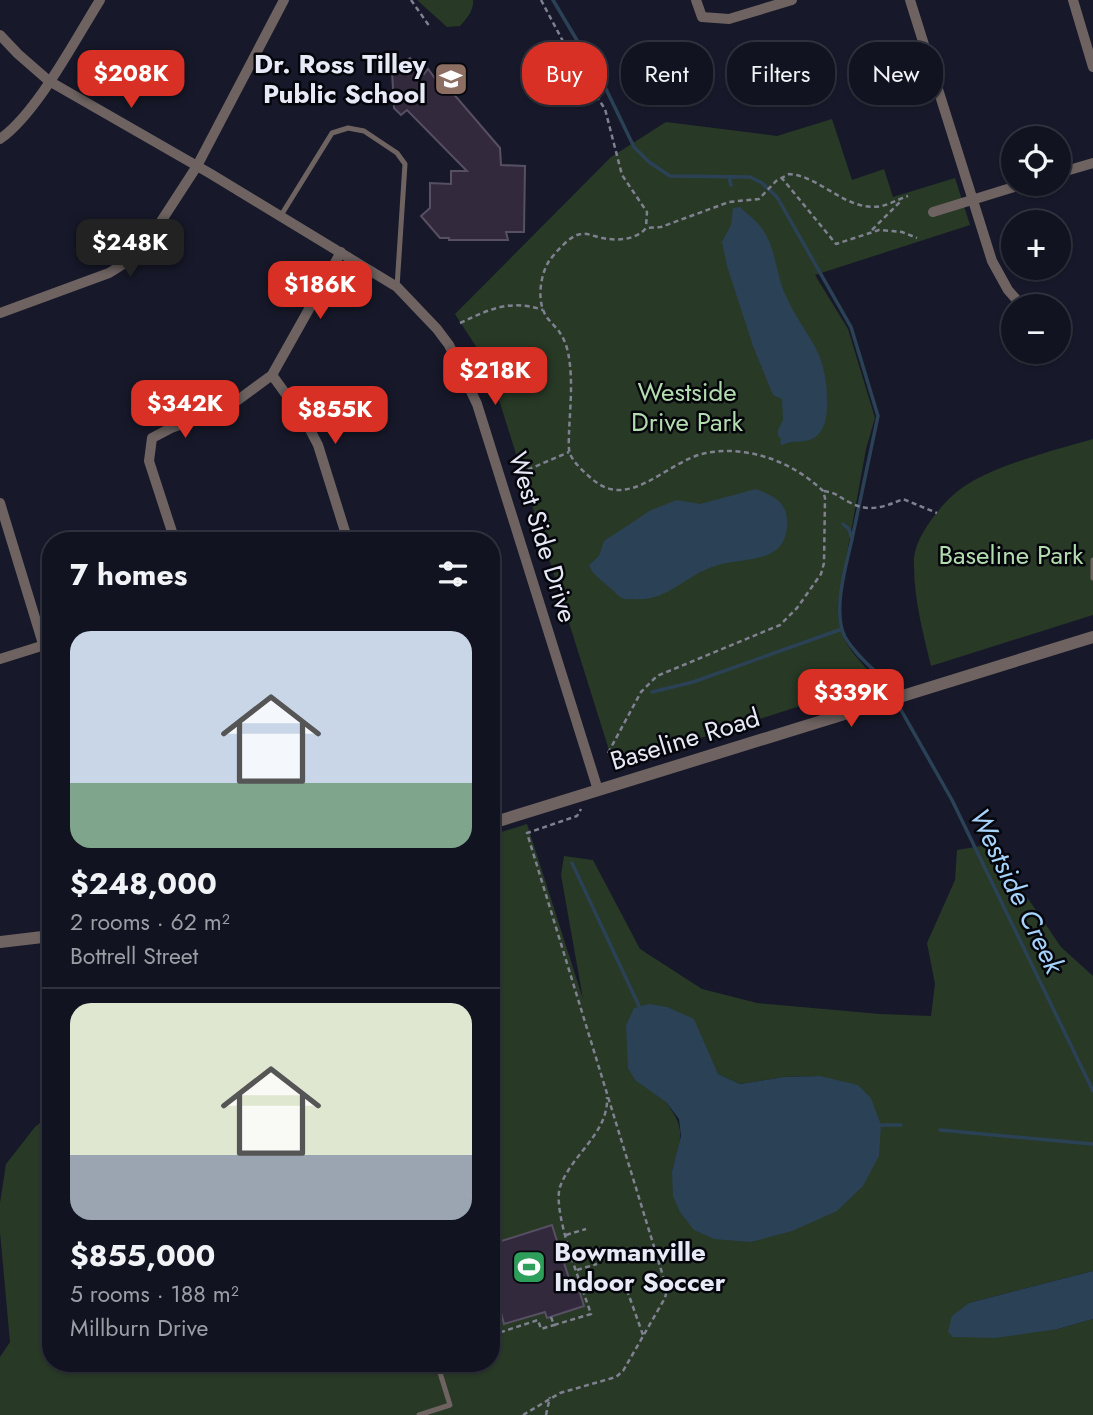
<!DOCTYPE html>
<meta charset="utf-8">
<style>
:root{--surface:#111320;--page:#1a1c29;--text:#f1f3f6;--muted:#9c9ea5;--line:#30323e;--accent:#d93025}
body{margin:0;font-family:Jost,sans-serif;background:var(--page);color:var(--text);height:100vh;display:flex;flex-direction:column;font-size:26px;white-space:nowrap}
*{box-sizing:border-box;margin:0}
p{font-size:23px;color:var(--muted)}
.icon{flex:none;width:38px;height:38px;fill:none;stroke:currentColor;stroke-width:2;stroke-linecap:round;stroke-linejoin:round}
.map{position:relative;flex:1;overflow:hidden}
.details{position:absolute;left:42px;top:532px;width:458px;height:840px;display:flex;flex-direction:column;background:var(--surface);border-radius:28px;box-shadow:0 2px 5px #0004,0 0 0 2px var(--line)}
.details>*{flex:none}
.top-card{position:absolute;left:522px;top:42px;width:466px;height:63px;display:flex;gap:14px}
.tools{position:absolute;left:1001px;top:126px;display:grid;gap:14px}
.tools a{display:grid;place-items:center;width:70px;height:70px;border-radius:50%;background:var(--surface);box-shadow:0 2px 5px #0004,0 0 0 2px var(--line);font-size:35px}
.price{position:absolute;translate:-50% -60px;padding:0 16px;border-radius:14px;background:var(--accent);color:#fff;font-size:23px;line-height:46px;filter:drop-shadow(0 2px 4px #0008)}
.price::after{content:'';position:absolute;left:50%;top:42px;width:21px;height:16px;margin-left:-10px;background:inherit;clip-path:polygon(0 0,100% 0,50% 100%)}
.price.selected{background:#222;color:#fff}
ul{padding:0;list-style:none}
li{display:grid;align-content:center;gap:14px;height:371px;padding:0 28px}
li+li{border-top:2px solid var(--line)}
li span{display:grid;place-items:center;height:217px;border-radius:21px;color:#555}
li>.icon{margin-inline-start:auto}
span .icon{width:126px;height:126px;fill:#fffc;stroke-width:1}
li b{font-size:30px}
h2{display:flex;justify-content:space-between;align-items:center;height:84px;padding:0 28px;font-size:30px}
.pill{padding:0 24px;border-radius:28px;background:var(--surface);box-shadow:0 2px 5px #0004,0 0 0 2px var(--line);font-size:24px;line-height:63px}
.pill.selected{background:var(--accent);color:#fff}
.map>svg:first-child{display:block}
</style>
<div class="map">
<svg width="1093" height="1415" viewBox="0 0 1093 1415">
<rect width="100%" height="100%" fill="#17192a"/>
<path fill="#283926" fill-rule="evenodd" d="M417,0H473C474,10 467,18 460,26L447,27Z
M832,119L852,180L884,169L893,197L955,178L970,225L815,275L848,329L875,418L866,449L838,603C836,641 854,653 877,681L614,766L494,384L477,348L455,314L611,157L666,122L777,136Z
M1093,439V615L931,666C923,633 914,599 914,566C913,550 919,539 927,526C938,510 951,494 968,484C1000,464 1055,450 1093,439Z
M527,824L583,999L561,875L564,856L593,860L640,949L702,989L757,1003L880,1014L931,1016L935,984L927,943L955,880L957,850L987,845L1005,865L1061,947L1093,976V1271L969,1303L1058,1329L1093,1319V1415H0V1357L10,1342L0,1232V1203L6,1164L35,1127L51,1114V1363H492V835ZM706,1050L718,1074L740,1084L784,1077L820,1076L672,1170C681,1138 687,1131 666,1102Z"/>
<path fill="#2b4256" d="M740,207C747,214 757,221 763,230C776,248 776,276 786,296C805,338 827,348 827,400C827,410 827,422 821,431C810,447 793,438 783,445L780,444L781,439L778,436V430L783,420L782,399L773,395L753,346L727,266L722,242L731,225L733,208Z
M756,489C773,496 786,501 787,520C789,566 744,556 715,566C685,575 668,602 633,599C629,599 625,600 622,598C618,596 613,590 610,588C602,580 592,575 589,565L599,556L604,541L651,510L677,500L700,504Z
M649,1004L667,1007L694,1019L718,1074L740,1084L784,1077L820,1076L858,1085L871,1098L881,1125L879,1156L863,1186L837,1211L792,1231L751,1242L714,1239L694,1230L680,1212L673,1196L672,1171L681,1136L679,1119L666,1102L635,1080L628,1068L626,1026L634,1008Z
M1093,1271V1319L1058,1329L995,1338L953,1337L948,1332L952,1316L969,1303Z"/>
<g fill="none" stroke-linecap="round" stroke-linejoin="round">
<path stroke="#2b4256" stroke-width="3.5" d="M553,0L606,89L634,147L649,162L670,176L750,177L762,183L777,197L851,327L878,416L852,539
M729,177L731,185
M843,524L849,529L852,539C846,566 832,612 845,637C854,653 869,665 882,678
M652,692L693,682L842,629
M901,710L952,800L1093,1091
M572,863L639,1006
M881,1125H901
M940,1130L1093,1144"/>
</g>
<path fill="#322a3c" stroke="#574f62" stroke-width="2" d="M410,58L424,74L428,69L443,89L446,85L500,148L501,165L525,166L524,232H506L508,240H449V238H440L421,216L430,208V183L451,184V171H467L407,110L401,115L394,108L392,71Z
M552,1225L573,1291L579,1290L584,1306L547,1318L545,1312L504,1324L500,1309L492,1312V1244Z"/>
<g fill="none" stroke-linecap="round" stroke-linejoin="round">
<path stroke="#7f8190" stroke-width="2.5" stroke-dasharray="5 3.5" stroke-linecap="butt" d="M411,0L430,27
M541,0L574,62L605,109L622,175L647,212L646,227
M781,177L836,244L879,230L902,232L917,238
M872,230L902,200
M460,323C490,309 510,299 543,310
M520,473L569,452
M824,491C838,493 838,497 849,502C869,513 884,507 903,499L937,513
M608,753L641,692L657,676L780,625L797,608L821,574L824,563L825,498L823,491C793,462 748,445 706,453C666,461 629,513 591,478C583,471 574,463 570,454C568,448 569,439 569,433C570,409 573,382 569,358C568,350 565,340 560,333C556,326 547,320 544,312C537,297 541,274 549,261C556,252 570,235 581,234C589,233 595,237 602,238C618,241 636,240 646,228L661,227L729,202L759,199L776,181L789,174C821,176 847,213 882,206C890,204 899,199 908,196
M566,1235L586,1229
M577,1270L597,1264
M627,1290L643,1335
M551,1317L554,1325L591,1314C582,1287 552,1212 560,1187C571,1155 609,1133 607,1097
M492,1335L538,1320L541,1329L554,1325V1328
M523,1415L560,1393L616,1377L623,1371L665,1298L667,1289L527,833L577,816L581,809
M546,1415L550,1397"/>
<path stroke="#6e6361" stroke-width="5" d="M280,217L332,133L348,128L364,131L397,153L405,164L397,287
M1093,560V578
M419,1415L450,1405L437,1363"/>
<path stroke="#6e6361" stroke-width="10" d="M696,0L702,17L729,19L792,0
M910,0L992,261L1008,290L1022,306
M1073,0L1093,67
M0,35L18,54L49,81L211,174L397,287L437,329L449,345L477,404L598,790
M0,139C37,113 75,40 100,0
M1059,173L1093,163
M933,212L1024,184
M0,313L109,273L133,258L149,240L197,166L284,0
M1059,344L1060,345
M272,375L306,422L318,445L348,541
M0,503L51,670
M175,541L149,461L152,438L171,428L227,408L272,375L341,252
M0,659L51,643"/>
<path stroke="#6e6361" stroke-width="12" d="M492,823L1093,637
M0,942L51,936"/>
</g>
<defs>
<g id="school-square" transform="scale(1.75)"><rect x="-9" y="-9" width="18" height="18" rx="4" fill="#8d6e63" stroke="#05050c"/><path d="M0-5L7-2L0 1L-7-2ZM-4 1L0 2.5L4 1V4Q0 6-4 4Z" fill="#fff"/></g>
<g id="stadium-square" transform="scale(1.75)"><rect x="-9" y="-9" width="18" height="18" rx="4" fill="#2e9e5b" stroke="#05050c"/><path d="M0-5a6.5 5 0 1 0 0 10a6.5 5 0 1 0 0-10ZM-3.5-1.8h7v3.6h-7Z" fill="#fff"/></g>
</defs>
<g fill-rule="evenodd">
<use href="#school-square" x="451" y="79"/>
<use href="#stadium-square" x="529" y="1267"/>
</g>
<g text-anchor="middle" dominant-baseline="central" stroke-width="5" stroke-linejoin="round" paint-order="stroke">
<g font-size="26" font-weight="bold" fill="#e7eaf6" stroke="#05050c" text-anchor="end">
<text x="426" y="64">Dr. Ross Tilley<tspan x="426" dy="30">Public School</tspan></text>
<text x="554" y="1252" text-anchor="start">Bowmanville<tspan x="554" dy="30">Indoor Soccer</tspan></text>
</g>
<g font-size="26" fill="#b2dbae" stroke="#05050c">
<text x="687" y="392">Westside<tspan x="687" dy="30">Drive Park</tspan></text>
<text x="1011" y="555">Baseline Park</text>
</g>
<g font-size="26" fill="#e7eaf6" stroke="#05050c">
<text transform="translate(543 537) rotate(73)">West Side Drive</text>
<text transform="translate(685 739) rotate(-17)">Baseline Road</text>
</g>
<g font-size="28" font-style="italic" fill="#a5d3fb" stroke="#05050c">
<text transform="translate(1017 891) rotate(64)">Westside Creek</text>
</g>
</g>
</svg>
<div class="tools">
<a><svg class="icon" aria-label="locate" viewBox="0 0 24 24"><circle cx="12" cy="12" r="6"/><path d="M12 2v4M12 18v4M2 12h4M18 12h4"/></svg></a>
<a>+</a>
<a>−</a>
</div>
<b class="price" style="left:131px;top:110px">$208K</b>
<b class="price selected" style="left:130px;top:279px">$248K</b>
<b class="price" style="left:320px;top:321px">$186K</b>
<b class="price" style="left:495px;top:407px">$218K</b>
<b class="price" style="left:185px;top:440px">$342K</b>
<b class="price" style="left:335px;top:446px">$855K</b>
<b class="price" style="left:851px;top:729px">$339K</b>
<div class="top-card">
<a class="pill selected">Buy</a>
<a class="pill">Rent</a>
<a class="pill">Filters</a>
<a class="pill">New</a>
</div>
<section class="details">
<h2>7 homes<svg class="icon" aria-label="filters" viewBox="0 0 24 24"><path d="M4 7h16M4 17h16"/><circle cx="9" cy="7" r="2"/><circle cx="15" cy="17" r="2"/></svg></h2>
<ul>
<li><span style="background:linear-gradient(#c9d6e8 70%,#7fa58c 0)"><svg class="icon" aria-label="home" viewBox="0 0 24 24"><path d="M3 11l9-7 9 7M6 9v11h12V9"/></svg></span><div><b>$248,000</b><p>2 rooms · 62 m²</p><p>Bottrell Street</p></div></li>
<li><span style="background:linear-gradient(#dfe7d0 70%,#9aa5b1 0)"><svg class="icon" aria-label="home" viewBox="0 0 24 24"><path d="M3 11l9-7 9 7M6 9v11h12V9"/></svg></span><div><b>$855,000</b><p>5 rooms · 188 m²</p><p>Millburn Drive</p></div></li>
</ul>
</section>
</div>
